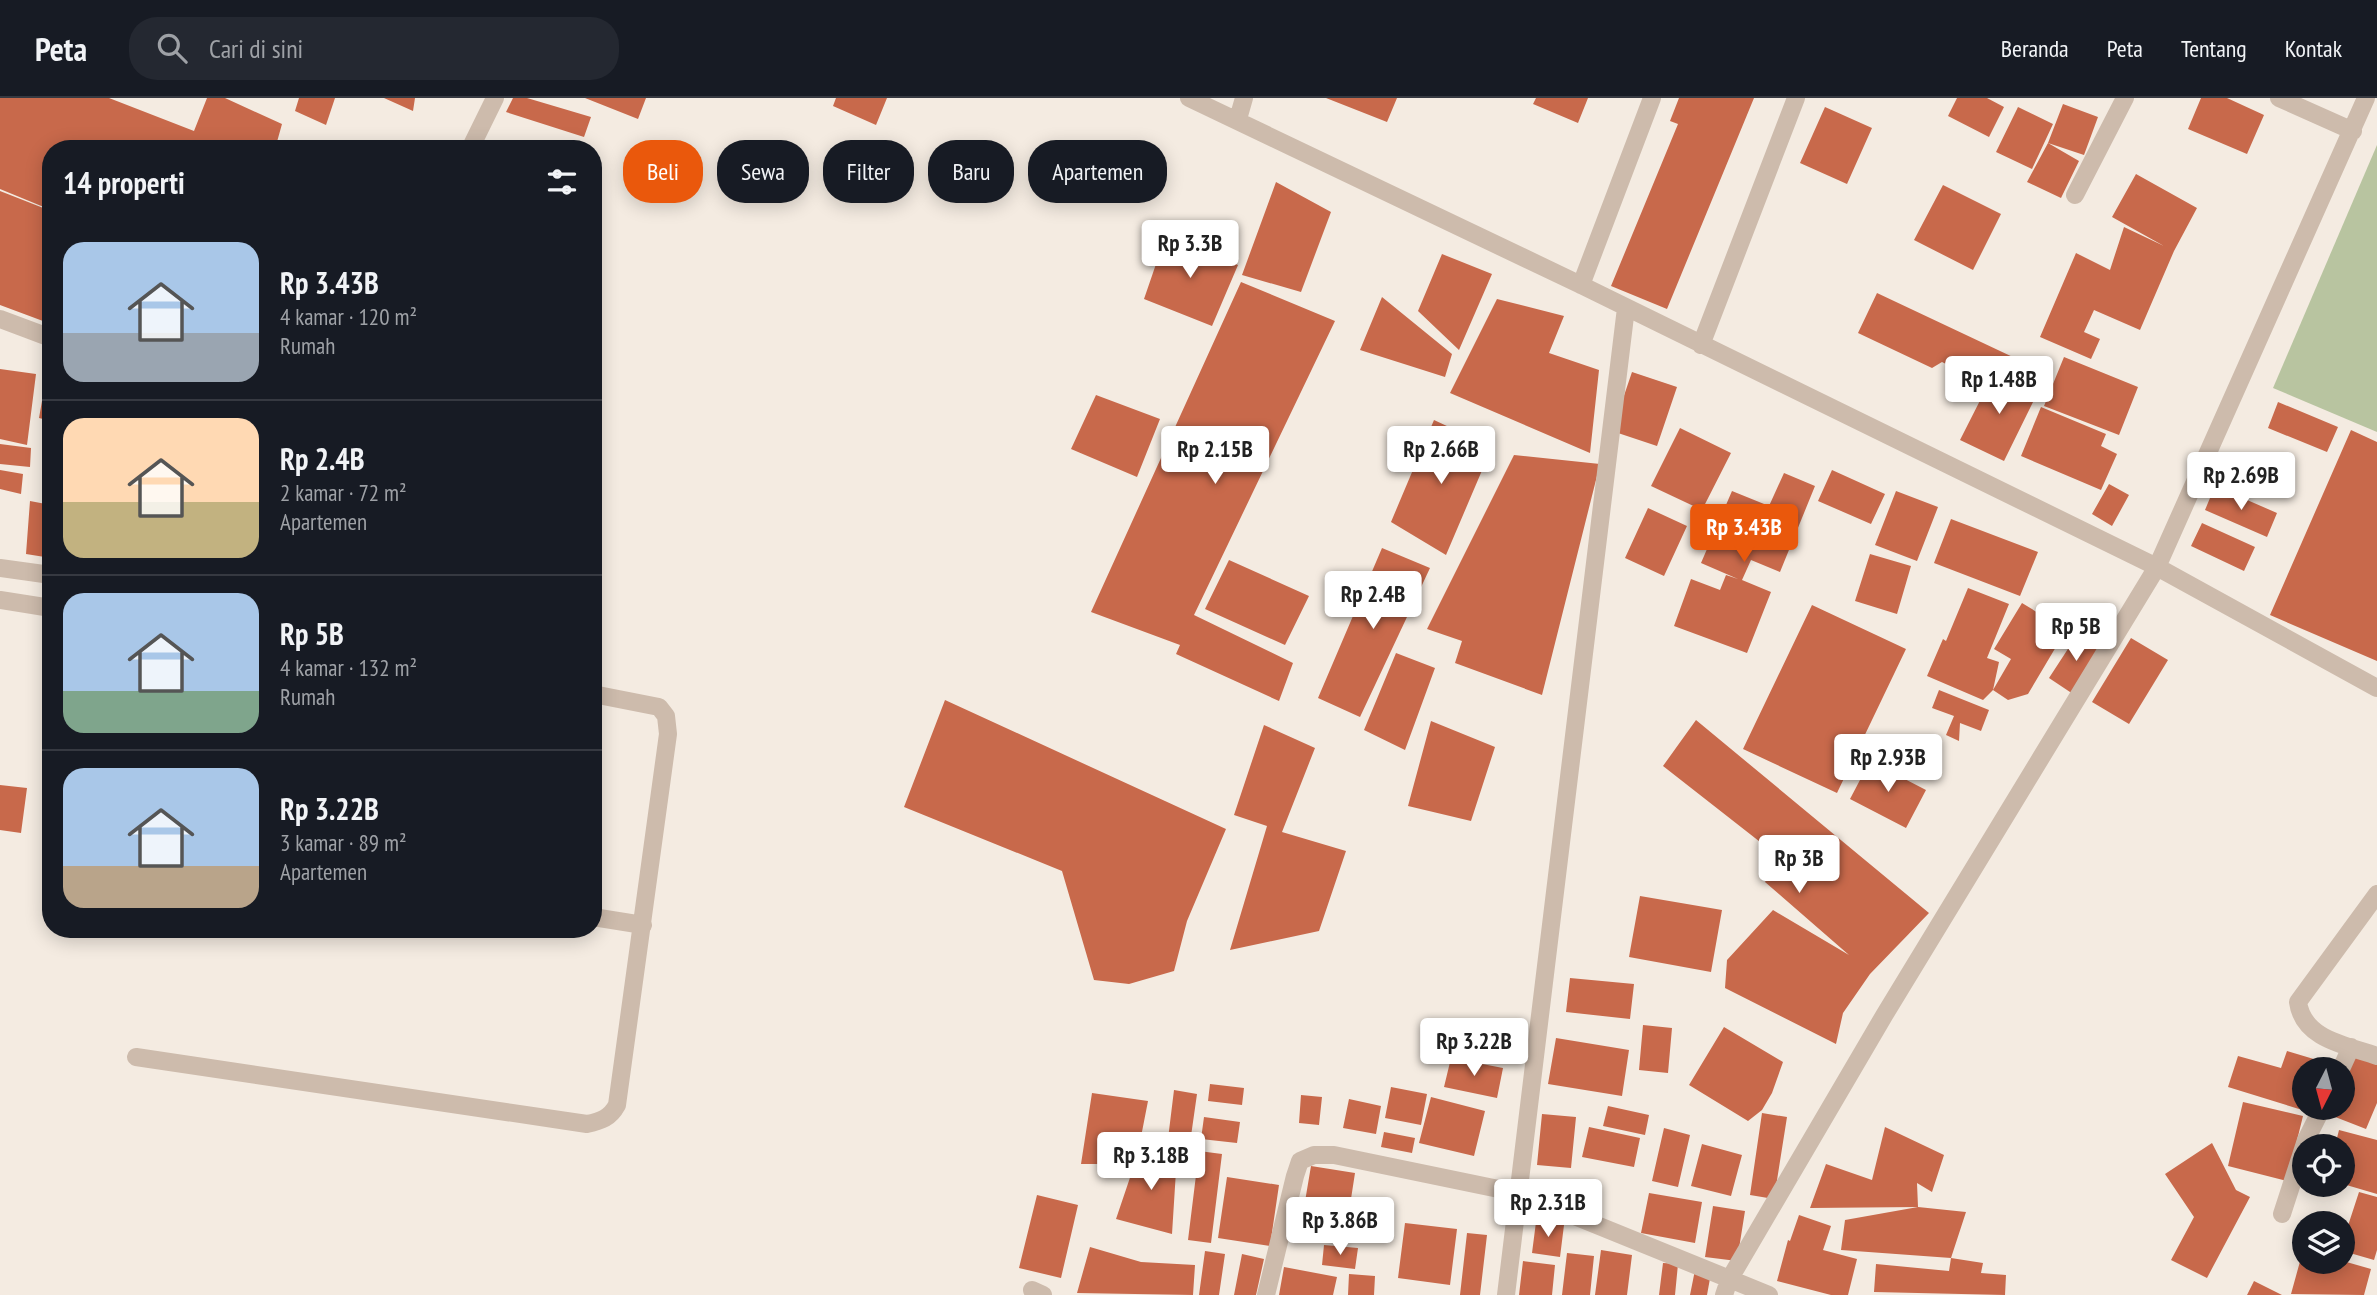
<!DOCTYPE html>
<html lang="id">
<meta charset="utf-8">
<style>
:root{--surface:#171b24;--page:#242831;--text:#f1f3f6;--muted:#9ea1a6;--line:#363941;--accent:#ea580c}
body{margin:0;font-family:"PT Sans Narrow",sans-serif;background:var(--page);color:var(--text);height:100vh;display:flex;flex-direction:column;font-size:26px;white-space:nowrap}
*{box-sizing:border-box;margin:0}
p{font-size:23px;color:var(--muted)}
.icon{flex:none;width:38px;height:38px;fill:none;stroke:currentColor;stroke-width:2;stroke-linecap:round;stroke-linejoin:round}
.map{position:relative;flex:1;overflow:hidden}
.sheet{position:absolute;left:42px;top:42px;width:560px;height:798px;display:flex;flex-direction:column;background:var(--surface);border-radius:28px;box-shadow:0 4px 18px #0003}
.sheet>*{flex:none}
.hud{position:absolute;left:623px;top:42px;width:665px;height:63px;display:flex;gap:14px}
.needle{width:46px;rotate:186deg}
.controls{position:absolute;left:2292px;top:959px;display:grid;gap:14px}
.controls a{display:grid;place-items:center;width:63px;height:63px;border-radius:50%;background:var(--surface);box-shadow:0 4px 18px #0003;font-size:35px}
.price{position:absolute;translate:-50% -60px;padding:0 16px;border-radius:7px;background:#fff;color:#222;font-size:23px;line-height:46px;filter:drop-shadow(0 2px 4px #0008)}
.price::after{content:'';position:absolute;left:50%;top:42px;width:21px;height:16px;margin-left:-10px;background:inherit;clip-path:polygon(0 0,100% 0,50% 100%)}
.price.on{background:var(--accent);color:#fff}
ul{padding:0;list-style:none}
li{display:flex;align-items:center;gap:21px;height:175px;padding:0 21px}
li+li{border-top:2px solid var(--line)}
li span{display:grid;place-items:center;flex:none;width:196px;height:140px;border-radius:21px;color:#555}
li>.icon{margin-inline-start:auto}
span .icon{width:84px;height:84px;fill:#fffc;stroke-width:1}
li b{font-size:30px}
h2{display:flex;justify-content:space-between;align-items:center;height:84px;padding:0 21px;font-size:30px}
.pill{padding:0 24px;border-radius:28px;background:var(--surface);box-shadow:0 4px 18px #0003;font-size:24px;line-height:63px}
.pill.on{background:var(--accent);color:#fff}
header{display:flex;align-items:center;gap:42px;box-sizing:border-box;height:98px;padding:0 35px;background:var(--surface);border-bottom:2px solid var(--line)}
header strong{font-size:33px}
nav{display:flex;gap:38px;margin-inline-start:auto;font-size:24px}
.search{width:490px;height:63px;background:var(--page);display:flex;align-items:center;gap:18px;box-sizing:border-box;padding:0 24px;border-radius:28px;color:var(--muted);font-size:26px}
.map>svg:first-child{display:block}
</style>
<header>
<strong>Peta</strong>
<div class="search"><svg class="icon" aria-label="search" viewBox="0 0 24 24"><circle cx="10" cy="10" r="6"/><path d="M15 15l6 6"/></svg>Cari di sini</div>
<nav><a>Beranda</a><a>Peta</a><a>Tentang</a><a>Kontak</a></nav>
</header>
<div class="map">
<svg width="2377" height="1197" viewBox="0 0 2377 1197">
<rect width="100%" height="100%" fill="#f4ebe1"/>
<path fill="#b8c4a0" d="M2377,47V334L2273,290Z"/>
<path fill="#c8694b" d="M0,0H109L194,33L207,0H225L282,26L275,51H51V112L0,91Z
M299,0H335L326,27L295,13Z
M384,0H415L413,13Z
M513,0H527L591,19L584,39L506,14Z
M585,0H646L638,21Z
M836,0H887L876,27L833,8Z
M1326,0H1397L1387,24Z
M1536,0H1588L1578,25L1533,6Z
M1679,0H1754L1667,211L1611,188L1678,26L1670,23Z
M1957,0H1987L2004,9L1989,39L1948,18Z
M2201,0H2227L2264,17L2247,56L2188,31Z
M2063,6L2098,19L2084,57L2048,45Z
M1825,9L1872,30L1847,86L1800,65Z
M2018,9L2053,26L2032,71L1996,54Z
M334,43L354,51H332Z
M2048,45L2079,63L2061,100L2027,84Z
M2136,76L2197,110L2174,153L2140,232L2094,212L2084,234L2100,241L2091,261L2040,239L2076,155L2110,172L2124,129L2164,148L2112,119Z
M1276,84L1331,114L1301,194L1242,177Z
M1943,87L2001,116L1973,172L1914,142Z
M0,93L51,113V226L0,207Z
M1167,134L1238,167L1212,228L1144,201Z
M1442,156L1492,176L1459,252L1418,213Z
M1241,184L1335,223L1194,517L1293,565L1279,603L1176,556L1180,547L1091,514Z
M1877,195L2053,278L2049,287L1990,259L1978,282L1942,264L1932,270L1858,235Z
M1382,199L1452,256L1445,279L1360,252Z
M1497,201L1564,218L1549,255L1599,272L1590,355L1450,295Z
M2064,259L2138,289L2119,337L2044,308Z
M0,271L36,276L27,347L0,341Z
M1995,273L2038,294L2004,363L1960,342Z
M1632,274L1677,289L1657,348L1612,333Z
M1096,297L1160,321L1137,379L1071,351Z
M42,303L51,305V323L39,320Z
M2278,304L2338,329L2327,354L2268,330Z
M2041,309L2106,336L2101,348L2117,356L2101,392L2021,358Z
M1434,322L1492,349L1446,457L1391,424Z
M1680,330L1731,355L1702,412L1651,388Z
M2351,332L2377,344V563L2270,517Z
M0,346L31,350L30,369L0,366Z
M1514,357L1600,366L1542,597L1455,565L1462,543L1427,531Z
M0,372L23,376L21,396L0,391Z
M1832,372L1885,396L1871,426L1818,403Z
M1784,375L1815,388L1780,474L1751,462L1742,482L1771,494L1747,555L1674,528L1691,481L1720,492L1726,477L1738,481L1701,465L1732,393L1769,408Z
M2109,386L2129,397L2112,428L2092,416Z
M2215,388L2277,415L2267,439L2205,412Z
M1896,393L1938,409L1917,463L1875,447Z
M30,403L51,407V460L26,456Z
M1648,410L1687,428L1664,478L1625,460Z
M1951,421L2038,454L2020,498L1934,465Z
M2202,425L2255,449L2244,473L2191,448Z
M1382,450L1430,470L1360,619L1318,600Z
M1870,456L1911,468L1897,516L1855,503Z
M1229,462L1309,498L1285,547L1205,511Z
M1968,490L2009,506L1987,560L1999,564L1993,592L1983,602L1927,578L1943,541L1946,543Z
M2022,505L2066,532L2028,596L2008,602L1993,592L2011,561L1994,551Z
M1812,507L1906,551L1837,695L1743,651Z
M2079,534L2103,549L2073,596L2049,580Z
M2131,540L2168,562L2129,626L2092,604Z
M1396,555L1435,570L1405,652L1364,632Z
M1939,592L1989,612L1981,633L1960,625L1959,643L1946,637L1954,618L1932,610Z
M945,602L1226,731L1187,823L1174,873L1129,886L1094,882L1062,773L904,709Z
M1696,622L1929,815L1870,876L1843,915L1836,946L1725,890L1727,862L1773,812L1849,857L1765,784L1778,758L1663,668Z
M1431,623L1495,649L1471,723L1408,708Z
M1264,627L1315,650L1282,734L1346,753L1319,833L1230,852L1267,728L1234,717Z
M1870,663L1926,692L1906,730L1850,701Z
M0,687L27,690L21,735L0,732Z
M1640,798L1722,812L1711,874L1629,859Z
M1570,880L1634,886L1630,921L1566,914Z
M1643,927L1672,930L1668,975L1639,972Z
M1724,929L1783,964L1772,995L1762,1012L1748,1023L1689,987Z
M1556,940L1629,952L1622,998L1548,986Z
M2287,953L2327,965L2325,971H2305V1010H2314L2312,1015L2228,989L2238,958L2281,970Z
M2351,956L2377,967V1005L2366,1031L2325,1015L2328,1010H2343V974Z
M1451,960L1503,970L1497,1000L1444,989Z
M1210,986L1244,990L1242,1007L1208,1003Z
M1391,989L1427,996L1421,1027L1385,1020Z
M1174,992L1197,996L1189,1052L1167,1049Z
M1092,995L1148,1003L1140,1044L1131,1066H1081Z
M1301,997L1322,999L1319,1027L1299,1025Z
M1431,999L1485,1013L1474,1058L1419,1045Z
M1349,1001L1381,1008L1376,1036L1343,1030Z
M2243,1004L2303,1018L2287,1083L2228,1068Z
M1608,1008L1649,1017L1645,1037L1603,1028Z
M1762,1015L1787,1019L1774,1101L1750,1097Z
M1542,1016L1576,1019L1571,1070L1537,1067Z
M1204,1019L1240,1024L1237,1045L1201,1041Z
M1589,1029L1640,1040L1634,1069L1582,1059Z
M1885,1029L1944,1057L1932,1094L1917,1085L1918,1109L1810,1110L1826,1066L1872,1082Z
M1664,1030L1690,1037L1678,1089L1652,1083Z
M2339,1032L2377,1042V1096L2343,1086V1048H2335Z
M1384,1034L1415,1040L1412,1055L1381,1049Z
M2212,1045L2236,1092L2250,1099L2207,1180L2171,1162L2194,1119L2165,1076Z
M1702,1046L1742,1057L1731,1098L1691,1088Z
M1139,1053L1177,1057L1172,1136L1116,1121Z
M1199,1053L1222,1056L1211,1145L1188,1142Z
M1311,1068L1355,1075L1344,1146L1299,1139Z
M1227,1079L1279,1087L1270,1148L1218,1140Z
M2359,1094L2377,1099V1152L2374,1162L2343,1153V1143Z
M1649,1095L1702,1104L1695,1145L1641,1135Z
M1037,1097L1078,1107L1061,1180L1019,1170Z
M1713,1108L1745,1113L1737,1163L1705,1159Z
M1918,1109L1966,1114L1951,1160L1841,1152L1845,1122Z
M1799,1117L1831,1128L1823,1152L1857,1161L1848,1197H1831L1777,1183L1788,1142L1790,1143Z
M1536,1124L1564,1127L1560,1159L1532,1155Z
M1405,1125L1457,1131L1450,1187L1398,1180Z
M1467,1135L1487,1137L1480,1197H1460Z
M1324,1147L1358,1150L1355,1171L1322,1167Z
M1090,1149L1141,1164L1195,1167L1193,1197L1077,1195Z
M2304,1149L2305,1164L2343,1163L2371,1171L2364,1197L2291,1196Z
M1601,1152L1632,1157L1627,1197H1595Z
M1205,1153L1225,1156L1219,1197H1199Z
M1567,1155L1594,1158L1590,1197H1562Z
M1242,1156L1264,1161L1256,1197H1234Z
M1951,1160L1983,1165L1981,1175L2006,1177L2005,1197L1874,1194L1876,1166L1949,1173Z
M1523,1163L1555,1167L1552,1197H1519Z
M1663,1165L1678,1166L1675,1197H1659Z
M1284,1169L1337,1179L1333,1197H1279Z
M1695,1172L1711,1175L1707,1197H1690Z
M1349,1176L1375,1178L1374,1197H1348Z
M2254,1183L2282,1197H2247Z"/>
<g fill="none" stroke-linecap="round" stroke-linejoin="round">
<path stroke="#cdbbac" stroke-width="18" d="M1189,0L1581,187L2157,469L2377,590
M2279,0L2353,33
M1238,21L1244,0
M470,51L495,0
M2075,97L2125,0
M1581,187L1652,0
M0,221L51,240
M1701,247L1796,0
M0,470L51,477
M0,502L51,510
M2377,796L2298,904C2303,941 2345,947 2377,958
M593,819L643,827
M136,959L587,1026C601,1023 610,1020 617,1007L668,636L666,618L659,609L593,596
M2341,971L2351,949
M2282,1116L2306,1042L2322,1010
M1032,1192L1043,1197
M1266,1197L1295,1078L1300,1063L1314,1057H1334L1518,1095L1769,1197
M1506,1197L1626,210
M1724,1197L1729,1182L1885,916L2157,469L2366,0"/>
</g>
</svg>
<div class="controls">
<a><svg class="needle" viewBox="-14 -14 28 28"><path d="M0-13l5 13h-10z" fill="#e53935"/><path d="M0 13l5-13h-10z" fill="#9ea1a6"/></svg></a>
<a><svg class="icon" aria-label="locate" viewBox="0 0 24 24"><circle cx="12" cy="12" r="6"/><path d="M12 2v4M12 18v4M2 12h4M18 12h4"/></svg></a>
<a><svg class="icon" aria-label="layers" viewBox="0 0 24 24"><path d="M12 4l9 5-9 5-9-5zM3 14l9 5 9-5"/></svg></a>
</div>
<b class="price" style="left:1190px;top:182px">Rp 3.3B</b>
<b class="price" style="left:1999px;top:318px">Rp 1.48B</b>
<b class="price" style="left:1215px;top:388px">Rp 2.15B</b>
<b class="price" style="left:1441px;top:388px">Rp 2.66B</b>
<b class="price" style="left:2241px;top:414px">Rp 2.69B</b>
<b class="price on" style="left:1744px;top:466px">Rp 3.43B</b>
<b class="price" style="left:1373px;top:533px">Rp 2.4B</b>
<b class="price" style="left:2076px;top:565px">Rp 5B</b>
<b class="price" style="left:1888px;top:696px">Rp 2.93B</b>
<b class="price" style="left:1799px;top:797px">Rp 3B</b>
<b class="price" style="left:1474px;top:980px">Rp 3.22B</b>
<b class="price" style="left:1151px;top:1094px">Rp 3.18B</b>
<b class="price" style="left:1548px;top:1141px">Rp 2.31B</b>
<b class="price" style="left:1340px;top:1159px">Rp 3.86B</b>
<div class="hud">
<a class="pill on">Beli</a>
<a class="pill">Sewa</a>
<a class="pill">Filter</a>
<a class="pill">Baru</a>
<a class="pill">Apartemen</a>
</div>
<section class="sheet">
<h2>14 properti<svg class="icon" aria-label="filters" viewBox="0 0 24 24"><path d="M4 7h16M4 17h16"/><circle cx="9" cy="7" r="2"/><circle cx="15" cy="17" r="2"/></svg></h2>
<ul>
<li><span style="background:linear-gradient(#a9c7e8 65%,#9aa5b1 0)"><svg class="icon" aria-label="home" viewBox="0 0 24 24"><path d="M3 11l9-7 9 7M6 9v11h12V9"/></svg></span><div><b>Rp 3.43B</b><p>4 kamar · 120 m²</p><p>Rumah</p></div></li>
<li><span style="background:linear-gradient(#ffd9b3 60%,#c2b280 0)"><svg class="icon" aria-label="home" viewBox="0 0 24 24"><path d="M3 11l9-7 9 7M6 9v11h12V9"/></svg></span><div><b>Rp 2.4B</b><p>2 kamar · 72 m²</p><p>Apartemen</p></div></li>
<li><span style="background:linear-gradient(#a9c7e8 70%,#7fa58c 0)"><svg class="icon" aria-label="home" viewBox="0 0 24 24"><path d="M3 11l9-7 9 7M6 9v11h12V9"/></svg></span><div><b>Rp 5B</b><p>4 kamar · 132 m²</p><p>Rumah</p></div></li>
<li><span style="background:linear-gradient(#a9c7e8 70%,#b9a48a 0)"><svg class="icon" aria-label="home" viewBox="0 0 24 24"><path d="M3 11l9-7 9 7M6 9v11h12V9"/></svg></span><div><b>Rp 3.22B</b><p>3 kamar · 89 m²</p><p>Apartemen</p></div></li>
</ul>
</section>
</div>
